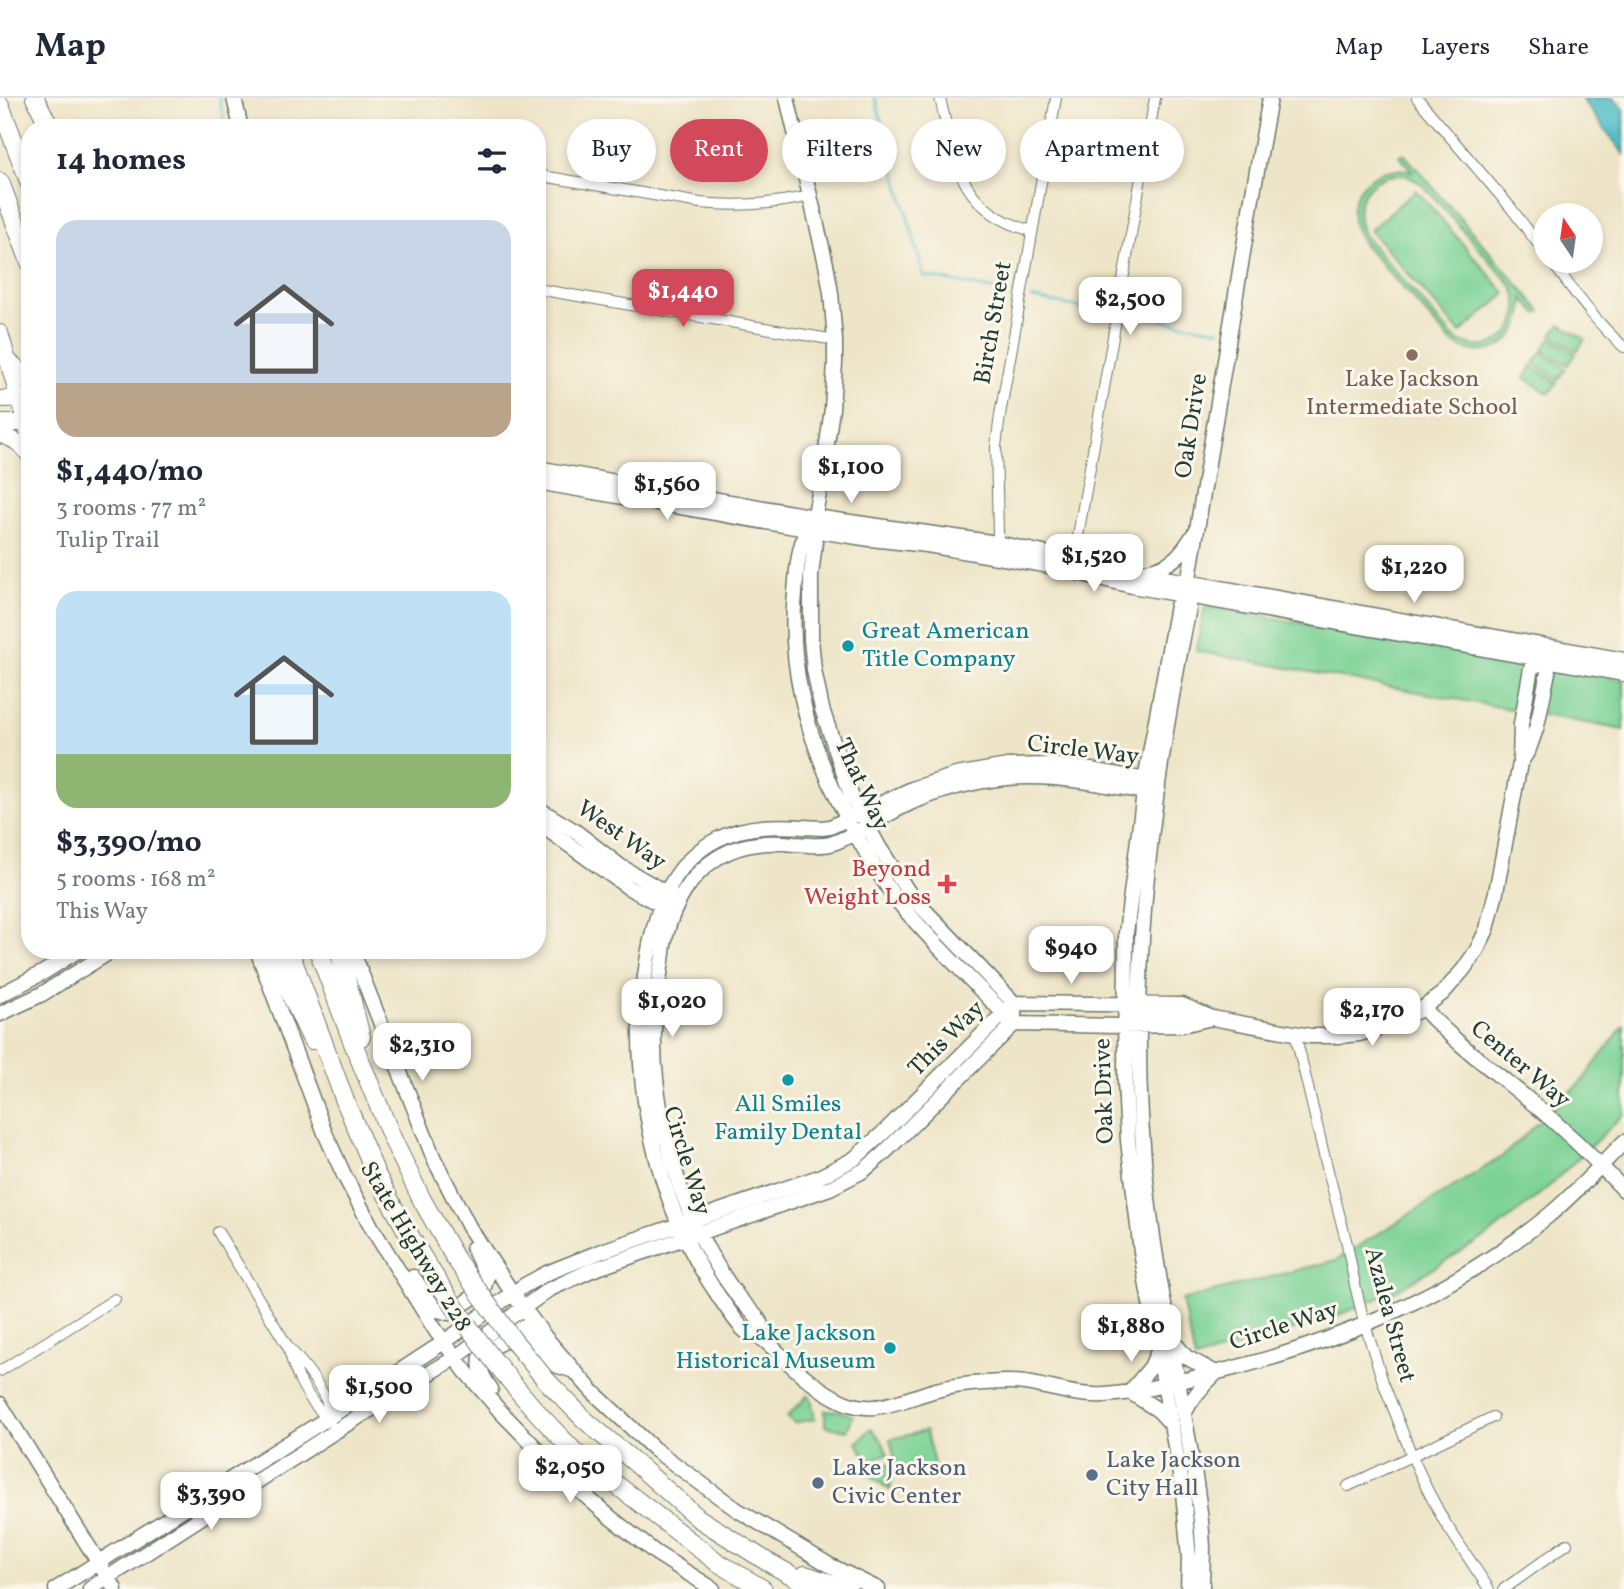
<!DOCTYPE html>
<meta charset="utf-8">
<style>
:root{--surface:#fff;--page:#f2f2f3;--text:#1f2937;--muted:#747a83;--line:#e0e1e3;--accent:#d1495b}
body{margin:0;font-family:Vollkorn,serif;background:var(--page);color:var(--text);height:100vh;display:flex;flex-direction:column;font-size:26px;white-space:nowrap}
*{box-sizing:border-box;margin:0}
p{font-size:23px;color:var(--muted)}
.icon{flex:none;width:38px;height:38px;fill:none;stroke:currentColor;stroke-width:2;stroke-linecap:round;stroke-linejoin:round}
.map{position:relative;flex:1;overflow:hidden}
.sheet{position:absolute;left:21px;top:21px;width:525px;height:840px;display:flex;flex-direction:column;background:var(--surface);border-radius:28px;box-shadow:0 4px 10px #0003}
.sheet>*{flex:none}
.hud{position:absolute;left:567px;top:21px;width:665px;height:63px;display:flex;gap:14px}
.needle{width:46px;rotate:347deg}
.fabs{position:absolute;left:1533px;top:105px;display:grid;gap:14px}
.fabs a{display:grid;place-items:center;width:70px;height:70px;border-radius:50%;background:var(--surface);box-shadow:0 4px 10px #0003;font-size:35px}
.price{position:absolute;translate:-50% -60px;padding:0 16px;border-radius:14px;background:#fff;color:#222;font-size:23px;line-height:46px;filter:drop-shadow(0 2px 4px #0008)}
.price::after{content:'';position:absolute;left:50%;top:42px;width:21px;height:16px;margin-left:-10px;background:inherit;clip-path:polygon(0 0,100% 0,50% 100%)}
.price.on{background:var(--accent);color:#fff}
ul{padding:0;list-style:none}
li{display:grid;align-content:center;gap:14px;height:371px;padding:0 35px}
li span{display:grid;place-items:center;height:217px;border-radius:21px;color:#555}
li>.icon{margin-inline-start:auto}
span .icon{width:126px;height:126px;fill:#fffc;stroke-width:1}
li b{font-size:30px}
h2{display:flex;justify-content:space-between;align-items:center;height:84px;padding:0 35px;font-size:30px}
.tag{padding:0 24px;border-radius:32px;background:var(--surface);box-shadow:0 4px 10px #0003;font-size:24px;line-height:63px}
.tag.on{background:var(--accent);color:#fff}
header{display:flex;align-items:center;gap:42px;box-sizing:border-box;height:98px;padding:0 35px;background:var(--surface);border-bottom:2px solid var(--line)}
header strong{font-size:33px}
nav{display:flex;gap:38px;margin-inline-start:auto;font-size:24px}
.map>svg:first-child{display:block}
</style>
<header>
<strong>Map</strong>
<nav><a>Map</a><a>Layers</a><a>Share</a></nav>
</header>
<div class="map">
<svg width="1624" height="1491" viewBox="0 0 1624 1491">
<rect width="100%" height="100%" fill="#fbf7ec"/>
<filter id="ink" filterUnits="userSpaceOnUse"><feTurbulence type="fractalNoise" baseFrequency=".0143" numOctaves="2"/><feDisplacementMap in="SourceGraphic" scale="14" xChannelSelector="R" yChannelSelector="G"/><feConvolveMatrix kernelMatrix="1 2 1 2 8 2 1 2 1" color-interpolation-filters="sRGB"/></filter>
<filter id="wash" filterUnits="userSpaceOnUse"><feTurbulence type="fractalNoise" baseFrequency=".00686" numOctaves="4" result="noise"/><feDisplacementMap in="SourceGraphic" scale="28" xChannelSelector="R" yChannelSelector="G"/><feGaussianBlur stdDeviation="1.57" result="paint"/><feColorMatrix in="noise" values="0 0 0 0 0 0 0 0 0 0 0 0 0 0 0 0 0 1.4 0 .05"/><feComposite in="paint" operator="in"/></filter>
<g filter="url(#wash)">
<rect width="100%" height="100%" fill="#eee5c8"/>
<path fill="#7cd295" stroke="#4e8864" stroke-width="2" fill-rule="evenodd" d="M1403,55L1541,213L1537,216L1523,200C1526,243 1486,269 1450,243L1363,145C1335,107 1367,63 1412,73L1399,58ZM1394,77H1406L1422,86L1512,188C1533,229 1490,266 1453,239L1364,137C1350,110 1364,82 1394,77Z
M1416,92L1506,196L1460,235L1370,132Z
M1560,226L1585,241L1577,253L1552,237Z
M1551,240L1576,256L1568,267L1543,252Z
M1542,254L1566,271L1558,282L1534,265Z
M1532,268L1557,285L1549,296L1525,280Z
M1205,508L1624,582V632L1196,553Z
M1624,927V1016L1546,1091L1489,1137L1393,1194L1331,1220L1195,1262L1182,1202L1336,1162L1503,1058L1582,983Z
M808,1297L811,1300L815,1321L794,1325L787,1319Z
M825,1312L840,1313L853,1318L847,1333L825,1328Z
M871,1330L882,1343L888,1356L868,1362L857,1345Z
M926,1333L935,1370L899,1378L890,1341Z
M891,1366L892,1379L890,1392L866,1375L869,1369Z"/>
<path fill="#4ebbc7" stroke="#367c7e" stroke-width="2" d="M1581,0H1613L1624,11V56Z"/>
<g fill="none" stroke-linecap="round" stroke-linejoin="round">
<path stroke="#4ebbc7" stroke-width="2.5" d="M219,0L226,30
M875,0L924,178L1011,195
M1032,200L1109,215
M1129,217L1220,232"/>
</g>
</g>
<g filter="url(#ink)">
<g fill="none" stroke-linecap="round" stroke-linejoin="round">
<g stroke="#677868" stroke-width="12">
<path id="street" d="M940,0C955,64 959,113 1032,133
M1417,0L1511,110L1545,155
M537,77L700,105C740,109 772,106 811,98
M1551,163C1574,193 1595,224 1624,249
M537,191L835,242
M996,451L998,436L996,348L1000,317L1056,0
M1073,466L1155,0
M1295,935L1326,1065L1347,1146L1355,1187L1363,1220L1383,1284L1412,1358L1427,1391L1444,1423L1489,1491
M218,1134L288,1249C301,1263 318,1284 326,1302C329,1308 327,1317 330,1324
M289,1252C295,1276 308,1304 328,1320
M0,1273L115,1201
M1348,1388L1493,1319
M1504,1491L1567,1446"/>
</g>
<g stroke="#677868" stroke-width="17">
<path id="secondary" d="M234,0L241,30
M787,0L826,166L831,195L835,242V265L832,311L823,374L812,432L815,445L811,477V541L814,572L822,611L851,697L879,749L911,798L1014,905
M537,370L815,419L997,445L1137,475L1624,562
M537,384L812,432L870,441L927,447L1050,468L1132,488L1624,576
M812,432C809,436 804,440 802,445C796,464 796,487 794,508C789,592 821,677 863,749C875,769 886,789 901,807C936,849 976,886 1014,926L1120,928L1182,927L1212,920
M1146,473C1172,468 1181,457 1194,436
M1186,498L1177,508L1147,671L1126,835L1125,983L1128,1043L1141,1154L1183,1394L1189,1460L1188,1491
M1521,664L1529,651L1537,628L1548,574L1546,562
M1158,691L1146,682L1091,672L1050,667L1007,668L956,677L912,691L830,729L822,730C786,728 751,724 718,741C668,766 653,819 646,871C643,893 639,914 640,936C640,1019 665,1115 710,1185C720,1200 731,1218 743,1231C749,1238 757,1237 764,1242C773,1249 780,1257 788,1264C802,1277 817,1290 834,1299C870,1321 900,1302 936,1292C951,1288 968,1286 984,1285C998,1284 1011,1283 1025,1285C1052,1289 1077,1299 1105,1297C1138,1295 1170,1285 1202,1278C1326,1250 1449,1199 1548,1118C1575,1096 1599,1069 1624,1044
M537,710L575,733L620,768L673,799
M537,724L629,790L667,810
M257,852L325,1035L344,1077L372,1130L436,1233L466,1274L500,1313L566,1381L611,1420L656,1455L713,1491
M352,852L434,1061L469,1129L513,1196L545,1239L592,1293L654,1351L736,1411L831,1468L878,1491
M0,897L44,874L79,852
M1014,905L1182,907L1212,920L1310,938H1338L1359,936L1376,931L1400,922L1423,910L1443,895L1463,872L1477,852L1487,831L1496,794L1520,665L1521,626L1531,570L1546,562
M1423,910C1455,945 1494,973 1530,1003C1563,1030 1595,1061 1624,1092
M0,916L42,896L113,852
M1133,919L1139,917L1200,918
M413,1179L435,1211L449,1215L483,1193L487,1178L473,1150
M761,1239C761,1235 762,1228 760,1224C755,1215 745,1208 739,1200C724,1180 711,1159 700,1137C671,1078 652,997 654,932C655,911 658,890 661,869C663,859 663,848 666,837C673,808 691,776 717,760C740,745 767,743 794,746C806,746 819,749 830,746C859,737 887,714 915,703C950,689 991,679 1029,679C1067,679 1107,687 1144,694L1153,692
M1174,1244L1186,1259L1216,1275C1203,1287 1192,1299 1184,1316
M1158,1253L1151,1269L1130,1294L1158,1312L1171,1326
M491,1291C482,1279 479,1272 481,1258L523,1229L555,1267L571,1272
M0,1306L115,1491
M56,1491L328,1320L444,1244L525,1187L547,1175L602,1153L819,1079L854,1061L884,1034L1014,905
M90,1491L334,1334L456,1259L548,1192L592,1172L830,1090L863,1073L883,1056L1014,926V905
M1202,1491C1202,1477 1203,1463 1203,1449C1201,1410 1194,1372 1187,1333C1174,1259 1158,1185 1149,1109C1124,909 1148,707 1189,510L1186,498L1251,106L1270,0"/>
</g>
<g stroke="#677868" stroke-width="18">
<path id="primary" d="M0,235L30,340
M8,262L30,281
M0,301L27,300
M0,325H30
M0,337C14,340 22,347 30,358"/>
</g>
<g stroke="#677868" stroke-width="20">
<path id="highway" d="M35,0L50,30
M0,7L30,86
M0,84L30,164
M270,852L312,942
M289,852L345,1003L376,1076
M318,852L353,945L392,1040
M339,852L361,939
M639,1368L698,1420L766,1463L816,1491
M618,1388L717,1464L763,1491
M805,1477L848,1491"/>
</g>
<use href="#street" stroke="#fff" stroke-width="10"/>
<use href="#secondary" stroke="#fff" stroke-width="14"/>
<use href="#primary" stroke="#fff" stroke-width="16"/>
<use href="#highway" stroke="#fff" stroke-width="18"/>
<g stroke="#677868" stroke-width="20" stroke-linecap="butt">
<path id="highway-bridge" d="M392,1040L422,1102L455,1160L512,1241L546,1282L585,1322L639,1368
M376,1076C428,1178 491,1270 572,1351C585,1365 603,1376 618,1388"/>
</g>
<use href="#highway-bridge" stroke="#fff" stroke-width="18"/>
</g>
</g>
<circle fill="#8d6e63" stroke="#fbf7ec" stroke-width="2.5" cx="1412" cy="257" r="7"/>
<g fill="#0f9aa8" stroke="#fbf7ec" stroke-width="2.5">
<circle cx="848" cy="548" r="7"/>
<circle cx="788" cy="982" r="7"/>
<circle cx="890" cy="1250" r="7"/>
</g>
<path fill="#e0444e" stroke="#fbf7ec" stroke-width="2.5" d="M943.5 775.5h7v7h7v7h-7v7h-7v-7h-7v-7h7z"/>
<g fill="#5c6f8a" stroke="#fbf7ec" stroke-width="2.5">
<circle cx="1092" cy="1377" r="7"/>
<circle cx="818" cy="1385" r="7"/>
</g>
<g text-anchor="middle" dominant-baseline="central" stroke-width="6" stroke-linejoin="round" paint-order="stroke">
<g font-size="24" fill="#1f3d34" stroke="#fbf7ec">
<text transform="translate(994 225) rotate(-80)">Birch Street</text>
<text transform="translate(1192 328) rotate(-81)">Oak Drive</text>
<text transform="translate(1083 653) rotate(7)">Circle Way</text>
<text transform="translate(861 687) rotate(65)">That Way</text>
<text transform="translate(621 738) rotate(35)">West Way</text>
<text transform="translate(947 941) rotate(-45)">This Way</text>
<text transform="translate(1520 967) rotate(40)">Center Way</text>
<text transform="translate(1105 993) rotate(-92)">Oak Drive</text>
<text transform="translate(686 1063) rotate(73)">Circle Way</text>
<text transform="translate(415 1149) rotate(59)">State Highway 228</text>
<text transform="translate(1389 1217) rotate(75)">Azalea Street</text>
<text transform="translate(1284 1229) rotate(-18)">Circle Way</text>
</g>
<g font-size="24" fill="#785e54" stroke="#fbf7ec">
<text x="1412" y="282">Lake Jackson<tspan x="1412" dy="28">Intermediate School</tspan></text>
</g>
<g font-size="24" fill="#0d838f" stroke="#fbf7ec" text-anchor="start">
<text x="862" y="534">Great American<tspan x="862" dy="28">Title Company</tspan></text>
<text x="788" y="1007" text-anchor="middle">All Smiles<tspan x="788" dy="28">Family Dental</tspan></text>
<text x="876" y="1236" text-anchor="end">Lake Jackson<tspan x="876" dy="28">Historical Museum</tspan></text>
</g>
<g font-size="24" fill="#be3a42" stroke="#fbf7ec" text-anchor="end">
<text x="931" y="772">Beyond<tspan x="931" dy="28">Weight Loss</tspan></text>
</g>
<g font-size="24" fill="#4e5e75" stroke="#fbf7ec" text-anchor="start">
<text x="1106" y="1363">Lake Jackson<tspan x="1106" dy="28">City Hall</tspan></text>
<text x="832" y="1371">Lake Jackson<tspan x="832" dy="28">Civic Center</tspan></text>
</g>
</g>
</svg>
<div class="fabs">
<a><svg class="needle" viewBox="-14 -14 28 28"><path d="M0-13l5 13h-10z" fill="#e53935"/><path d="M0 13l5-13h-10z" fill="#747a83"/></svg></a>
</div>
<b class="price on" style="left:683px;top:231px">$1,440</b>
<b class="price" style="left:1130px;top:239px">$2,500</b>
<b class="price" style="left:851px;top:407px">$1,100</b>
<b class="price" style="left:667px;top:424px">$1,560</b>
<b class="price" style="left:1094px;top:496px">$1,520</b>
<b class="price" style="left:1414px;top:507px">$1,220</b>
<b class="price" style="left:1071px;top:888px">$940</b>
<b class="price" style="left:672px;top:941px">$1,020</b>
<b class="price" style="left:1372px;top:950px">$2,170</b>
<b class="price" style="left:422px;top:985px">$2,310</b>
<b class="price" style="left:1131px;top:1266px">$1,880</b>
<b class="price" style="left:379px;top:1327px">$1,500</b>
<b class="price" style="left:570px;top:1407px">$2,050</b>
<b class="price" style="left:211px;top:1434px">$3,390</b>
<div class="hud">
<a class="tag">Buy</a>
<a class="tag on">Rent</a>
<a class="tag">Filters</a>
<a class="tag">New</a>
<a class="tag">Apartment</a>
</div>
<section class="sheet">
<h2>14 homes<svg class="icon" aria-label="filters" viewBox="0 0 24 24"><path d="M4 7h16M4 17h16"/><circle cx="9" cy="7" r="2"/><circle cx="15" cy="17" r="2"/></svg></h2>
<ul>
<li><span style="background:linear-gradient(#c9d6e8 75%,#b9a48a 0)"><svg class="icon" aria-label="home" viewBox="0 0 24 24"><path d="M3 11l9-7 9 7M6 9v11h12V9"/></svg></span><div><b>$1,440/mo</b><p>3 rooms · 77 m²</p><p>Tulip Trail</p></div></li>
<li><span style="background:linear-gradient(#bfe0f5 75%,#8fb573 0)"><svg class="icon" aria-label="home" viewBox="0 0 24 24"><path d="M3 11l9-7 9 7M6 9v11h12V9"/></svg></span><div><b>$3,390/mo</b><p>5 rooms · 168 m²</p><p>This Way</p></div></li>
</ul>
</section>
</div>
